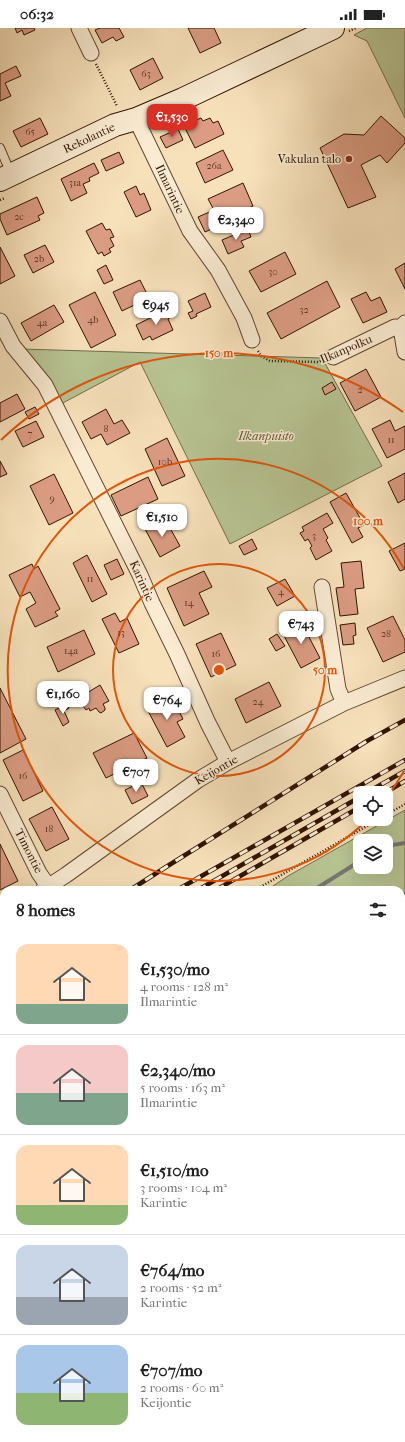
<!DOCTYPE html>
<meta charset="utf-8">
<style>
:root{--surface:#fff;--page:#f6f6f6;--text:#222;--muted:#767676;--line:#e0e0e0;--accent:#d93025}
body{margin:0;font-family:"IM FELL French Canon",serif;background:var(--page);color:var(--text);height:100vh;display:flex;flex-direction:column;font-size:15px;white-space:nowrap}
*{box-sizing:border-box;margin:0}
p{font-size:13px;color:var(--muted)}
.icon{flex:none;width:22px;height:22px;fill:none;stroke:currentColor;stroke-width:2;stroke-linecap:round;stroke-linejoin:round}
.map{position:relative;flex:1;overflow:hidden}
.side{position:absolute;left:0px;top:858px;width:405px;height:556px;display:flex;flex-direction:column;background:var(--surface);border-radius:12px 12px 0 0;box-shadow:0 4px 16px #0002}
.side>*{flex:none}
.controls{position:absolute;left:353px;top:758px;display:grid;gap:8px}
.controls a{display:grid;place-items:center;width:40px;height:40px;border-radius:8px;background:var(--surface);box-shadow:0 4px 16px #0002;font-size:20px}
.price{position:absolute;translate:-50% -34px;padding:0 9px;border-radius:8px;background:#fff;color:#222;font-size:13px;line-height:26px;filter:drop-shadow(0 1px 2px #0008)}
.price::after{content:'';position:absolute;left:50%;top:24px;width:12px;height:9px;margin-left:-6px;background:inherit;clip-path:polygon(0 0,100% 0,50% 100%)}
.price.active{background:var(--accent);color:#fff}
ul{padding:0;list-style:none}
li{display:flex;align-items:center;gap:12px;height:100px;padding:0 16px}
li+li{border-top:1px solid var(--line)}
li span{display:grid;place-items:center;flex:none;width:112px;height:80px;border-radius:12px;color:#555}
li>.icon{margin-inline-start:auto}
span .icon{width:48px;height:48px;fill:#fffc;stroke-width:1}
li b{font-size:17px}
h2{display:flex;justify-content:space-between;align-items:center;height:48px;padding:0 16px;font-size:17px}
.status{display:flex;justify-content:space-between;align-items:center;height:28px;padding:0 20px;background:var(--surface);direction:ltr}
.status svg{height:11px;fill:currentColor}
.map>svg:first-child{display:block}
</style>
<div class="status"><b>06:32</b><svg viewBox="0 0 49 12"><path d="M0 12V9h3v3zM5 12V6h3v6zM10 12V3h3v9zM15 12V0h3v12zM26 1h20v11H26zM47 4h2v5h-2z"/></svg></div>
<div class="map">
<svg width="405" height="1414" viewBox="0 0 405 1414">
<rect width="100%" height="100%" fill="#f7e1bb"/>
<filter id="stains"><feTurbulence type="fractalNoise" baseFrequency=".005" numOctaves="4"/><feColorMatrix values="0 0 0 0 .2 0 0 0 0 .09 0 0 0 0 .02 0 0 0 .5 -.17"/></filter>
<radialGradient id="worn" r=".72"><stop offset=".6" stop-color="#630" stop-opacity="0"/><stop offset="1" stop-color="#630" stop-opacity=".3"/></radialGradient>
<path fill="#b8c493" stroke="#746c4a" fill-rule="evenodd" d="M367,0H405V90L367,13L354,7Z
M21,321L322,330L382,438L230,516L140,334L59,377Z
M405,782V951L401,952V862H267L288,848ZM360,813H386V839H360Z
M4,1033V1224L0,1217V1036Z
M401,1182L405,1183V1340L401,1342Z"/>
<g fill="none" stroke-linecap="round" stroke-linejoin="round">
<path stroke="#767871" stroke-width="4" d="M386,818L405,815
M314,862L360,833
M0,1059L4,1057"/>
</g>
<path fill="#db9c83" stroke="#311400" d="M15,0H34L35,2L24,7L22,2L17,5Z
M100,0H119L124,9L116,13L113,9L102,15L95,2Z
M188,0H214L221,15L200,25Z
M153,30L163,50L140,62L130,42Z
M16,38L21,48L5,55L11,68L0,73V46Z
M381,88L405,110V115L387,135L380,127L361,137L376,169L348,180L320,120L344,106L364,107Z
M40,90L48,106L21,119L13,103Z
M201,90L203,93L210,90L213,95L218,93L224,106L195,120L186,102L196,97L194,93Z
M178,101L183,112L166,120L160,109Z
M223,122L233,142L205,155L196,135Z
M119,124L124,135L106,143L101,132Z
M94,135L99,145L89,150L90,153L83,156L87,165L71,173L61,151Z
M243,155L253,178L236,186L238,189L205,204L198,189L214,182L208,171Z
M136,158L140,167L144,165L151,182L136,189L124,164Z
M37,169L44,185L38,188L40,192L7,207L0,191V186Z
M102,195L106,202L110,201L114,209L110,210L114,218L109,221L111,224L104,228L102,224L98,226L86,203Z
M248,201L251,209L241,213L244,219L228,226L222,212Z
M45,217L54,234L33,245L24,227Z
M0,219L15,248L0,256Z
M285,224L296,246L261,264L249,243Z
M405,235V261L395,241Z
M106,237L113,252L104,256L97,242Z
M140,252L149,270L122,283L113,264Z
M327,253L340,279L281,311L267,285Z
M95,264L116,307L91,320L69,277Z
M366,264L371,273L380,269L387,284L363,295L351,271Z
M205,265L211,279L196,286L197,288L191,291L188,285L193,283L188,273Z
M54,277L64,294L31,313L21,295Z
M168,281L171,289L168,291L173,302L152,312L150,308L143,312L136,297Z
M366,341L381,369L355,383L340,355Z
M332,354L336,361L325,367L322,360Z
M17,366L25,381L0,394V375Z
M35,379L39,386L29,391L25,384Z
M106,381L114,396L122,392L130,405L107,417L101,406L91,411L82,394Z
M390,392L395,403L405,398V421L387,430L372,401Z
M36,393L44,409L23,419L15,403Z
M167,410L185,448L162,458L145,421Z
M0,433L7,446L0,449Z
M405,445V471L398,475L388,454Z
M54,446L73,485L49,497L30,458Z
M148,449L158,471L121,488L111,467Z
M346,465L364,497L358,500L363,509L352,515L330,474Z
M327,485L333,495L323,501L328,510L326,512L332,523L316,532L310,520L312,518L308,511L305,513L300,505L304,503L302,499Z
M165,491L180,518L160,529L145,501Z
M252,511L257,521L244,527L239,518Z
M405,515V541L400,543L389,523Z
M87,527L107,566L92,574L73,535Z
M117,531L124,546L111,552L104,537Z
M361,533L364,560L355,561L358,586L340,588L336,560L344,559L341,535Z
M32,536L34,541L38,538L60,581L55,584L58,588L35,599L26,581L36,575L30,564L20,569L9,547Z
M204,543L212,559L199,565L209,586L184,598L167,560Z
M285,551L295,568L277,578L267,560Z
M115,585L120,594L127,590L139,616L119,625L102,591Z
M393,588L405,612V624L383,634L367,600Z
M301,594L320,630L301,640L282,604Z
M355,595L356,607L353,608L354,616L343,617L340,597Z
M84,602L95,626L58,644L47,619Z
M221,605L236,637L211,649L196,616Z
M277,606L285,618L276,623L269,611Z
M269,654L281,678L246,695L235,671Z
M100,657L109,673L103,676L105,680V682L101,685L99,684L96,680L90,683L89,680L86,682L83,678L87,676L82,668Z
M0,660L26,711L0,725Z
M171,668L183,691L177,694L185,709L167,719L147,681Z
M67,676L69,680L64,683L69,694L63,698L55,682Z
M134,705L147,730L106,750L93,725Z
M23,722L43,763L23,773L3,732Z
M141,754L148,768L132,776L125,762Z
M52,779L69,811L46,823L29,791Z
M0,816L18,853L0,862Z
M405,955V973H404L405,980L401,981V956Z
M401,1081L405,1089V1108L401,1110Z"/>
<g fill="none" stroke-linecap="round" stroke-linejoin="round">
<g stroke="#62472f" stroke-width="10">
<path id="lane" d="M0,120L11,146"/>
</g>
<g stroke="#62472f" stroke-width="17">
<path id="street" d="M79,0L91,25
M136,91L190,203L218,242L244,290L252,312
M0,293L13,318L45,357L140,547L152,575L177,626L208,695L228,734
M405,295L401,300L405,324
M333,329L395,299L401,300
M322,559L338,661L344,675
M0,766L39,845L48,858
M43,862L66,847L198,752L228,734L344,675L405,650
M0,894L4,891"/>
</g>
<g stroke="#311400" stroke-width="24">
<path id="secondary" d="M0,152L115,97L136,91L183,71L333,0
M401,1386L405,1384
M268,1414L298,1410"/>
</g>
<path stroke="#311400" stroke-width="2.5" stroke-dasharray="1 2" stroke-linecap="butt" d="M349,3L356,0
M96,36L117,78
M0,172L5,170
M258,323L261,328L270,333L318,334L321,333
M386,787L405,776
M255,862L379,791
M401,867L405,864
M0,1016L4,1013
M401,1033L405,1043
M0,1114L4,1112
M401,1122L405,1119
M401,1175L405,1186
M0,1264L4,1273
M0,1353L4,1348
M397,1414L405,1412"/>
<use href="#lane" stroke="#faecd3" stroke-width="8"/>
<use href="#street" stroke="#faecd3" stroke-width="15"/>
<use href="#secondary" stroke="#faecd3" stroke-width="22"/>
<g stroke="#311400" stroke-width="4.5">
<path id="rail" d="M366,765L405,743
M385,765L405,753
M130,862L166,839L367,713L405,692
M177,862L405,732
M198,862L360,769
M216,862L360,779
M0,950L4,947
M0,969L4,967
M0,983L4,980
M0,993L4,990"/>
</g>
<use href="#rail" stroke="#faecd3" stroke-width="3" stroke-dasharray="9" stroke-linecap="butt"/>
</g>
<g fill="none" stroke="#df560b" stroke-width="2">
<circle cx="219" cy="642" r="106"/>
<path d="M404 743A211 211 0 0 1 386 770M368 791A211 211 0 1 1 404 541"/>
<path d="M1 412A317 317 0 0 1 403 384"/>
</g>
<circle fill="#8f2418" stroke="#faecd3" stroke-width="1.5" cx="349" cy="131" r="4"/>
<g text-anchor="middle" dominant-baseline="central" stroke-width="3" stroke-linejoin="round" paint-order="stroke">
<g font-size="10" fill="#5c3621">
<text x="146" y="46">63</text>
<text x="30" y="104">65</text>
<text x="214" y="138">26a</text>
<text x="75" y="155">31a</text>
<text x="19" y="189">2c</text>
<text x="39" y="231">2b</text>
<text x="273" y="244">30</text>
<text x="304" y="282">32</text>
<text x="93" y="292">4b</text>
<text x="42" y="295">4a</text>
<text x="360" y="362">2</text>
<text x="106" y="401">8</text>
<text x="30" y="406">7</text>
<text x="391" y="412">11</text>
<text x="165" y="434">10b</text>
<text x="52" y="471">9</text>
<text x="314" y="508">3</text>
<text x="90" y="551">11</text>
<text x="281" y="564">4</text>
<text x="189" y="575">14</text>
<text x="121" y="605">13</text>
<text x="386" y="606">28</text>
<text x="71" y="623">14a</text>
<text x="216" y="626">16</text>
<text x="258" y="674">24</text>
<text x="23" y="748">16</text>
<text x="49" y="801">18</text>
</g>
<g font-size="12" fill="#311400" stroke="#faecd3">
<text transform="translate(89 110) rotate(-25)">Rekolantie</text>
<text transform="translate(170 161) rotate(65)">Ilmarintie</text>
<text transform="translate(346 321) rotate(-23)">Ilkanpolku</text>
<text transform="translate(142 553) rotate(66)">Karintie</text>
<text transform="translate(216 742) rotate(-30)">Keijontie</text>
<text transform="translate(29 823) rotate(63)">Timontie</text>
</g>
<g font-size="12" fill="#311400" stroke="#faecd3" text-anchor="end">
<text x="341" y="131">Vakulan talo</text>
</g>
<g font-size="12" font-style="italic" fill="#605233" stroke="#faecd3">
<text x="266" y="408">Ilkanpuisto</text>
</g>
</g>
<circle cx="219" cy="642" r="6" fill="#df560b" stroke="#faecd3" stroke-width="2"/>
<g font-size="12" text-anchor="middle" font-weight="bold" fill="#df560b" stroke="#faecd3" stroke-width="3" stroke-linejoin="round" paint-order="stroke">
<text x="219" y="329">150 m</text>
<text x="368" y="497">100 m</text>
<text x="325" y="646">50 m</text>
</g>
<rect width="100%" height="100%" filter="url(#stains)"/>
<rect width="100%" height="100%" fill="url(#worn)"/>
</svg>
<div class="controls">
<a><svg class="icon" aria-label="locate" viewBox="0 0 24 24"><circle cx="12" cy="12" r="6"/><path d="M12 2v4M12 18v4M2 12h4M18 12h4"/></svg></a>
<a><svg class="icon" aria-label="layers" viewBox="0 0 24 24"><path d="M12 4l9 5-9 5-9-5zM3 14l9 5 9-5"/></svg></a>
</div>
<b class="price active" style="left:172px;top:110px">€1,530</b>
<b class="price" style="left:236px;top:213px">€2,340</b>
<b class="price" style="left:156px;top:298px">€945</b>
<b class="price" style="left:162px;top:510px">€1,510</b>
<b class="price" style="left:301px;top:617px">€743</b>
<b class="price" style="left:63px;top:687px">€1,160</b>
<b class="price" style="left:167px;top:693px">€764</b>
<b class="price" style="left:136px;top:765px">€707</b>
<section class="side">
<h2>8 homes<svg class="icon" aria-label="filters" viewBox="0 0 24 24"><path d="M4 7h16M4 17h16"/><circle cx="9" cy="7" r="2"/><circle cx="15" cy="17" r="2"/></svg></h2>
<ul>
<li><span style="background:linear-gradient(#ffd9b3 75%,#7fa58c 0)"><svg class="icon" aria-label="home" viewBox="0 0 24 24"><path d="M3 11l9-7 9 7M6 9v11h12V9"/></svg></span><div><b>€1,530/mo</b><p>4 rooms · 128 m²</p><p>Ilmarintie</p></div></li>
<li><span style="background:linear-gradient(#f6c9c9 60%,#7fa58c 0)"><svg class="icon" aria-label="home" viewBox="0 0 24 24"><path d="M3 11l9-7 9 7M6 9v11h12V9"/></svg></span><div><b>€2,340/mo</b><p>5 rooms · 163 m²</p><p>Ilmarintie</p></div></li>
<li><span style="background:linear-gradient(#ffd9b3 75%,#8fb573 0)"><svg class="icon" aria-label="home" viewBox="0 0 24 24"><path d="M3 11l9-7 9 7M6 9v11h12V9"/></svg></span><div><b>€1,510/mo</b><p>3 rooms · 104 m²</p><p>Karintie</p></div></li>
<li><span style="background:linear-gradient(#c9d6e8 65%,#9aa5b1 0)"><svg class="icon" aria-label="home" viewBox="0 0 24 24"><path d="M3 11l9-7 9 7M6 9v11h12V9"/></svg></span><div><b>€764/mo</b><p>2 rooms · 52 m²</p><p>Karintie</p></div></li>
<li><span style="background:linear-gradient(#a9c7e8 60%,#8fb573 0)"><svg class="icon" aria-label="home" viewBox="0 0 24 24"><path d="M3 11l9-7 9 7M6 9v11h12V9"/></svg></span><div><b>€707/mo</b><p>2 rooms · 60 m²</p><p>Keijontie</p></div></li>
</ul>
</section>
</div>
